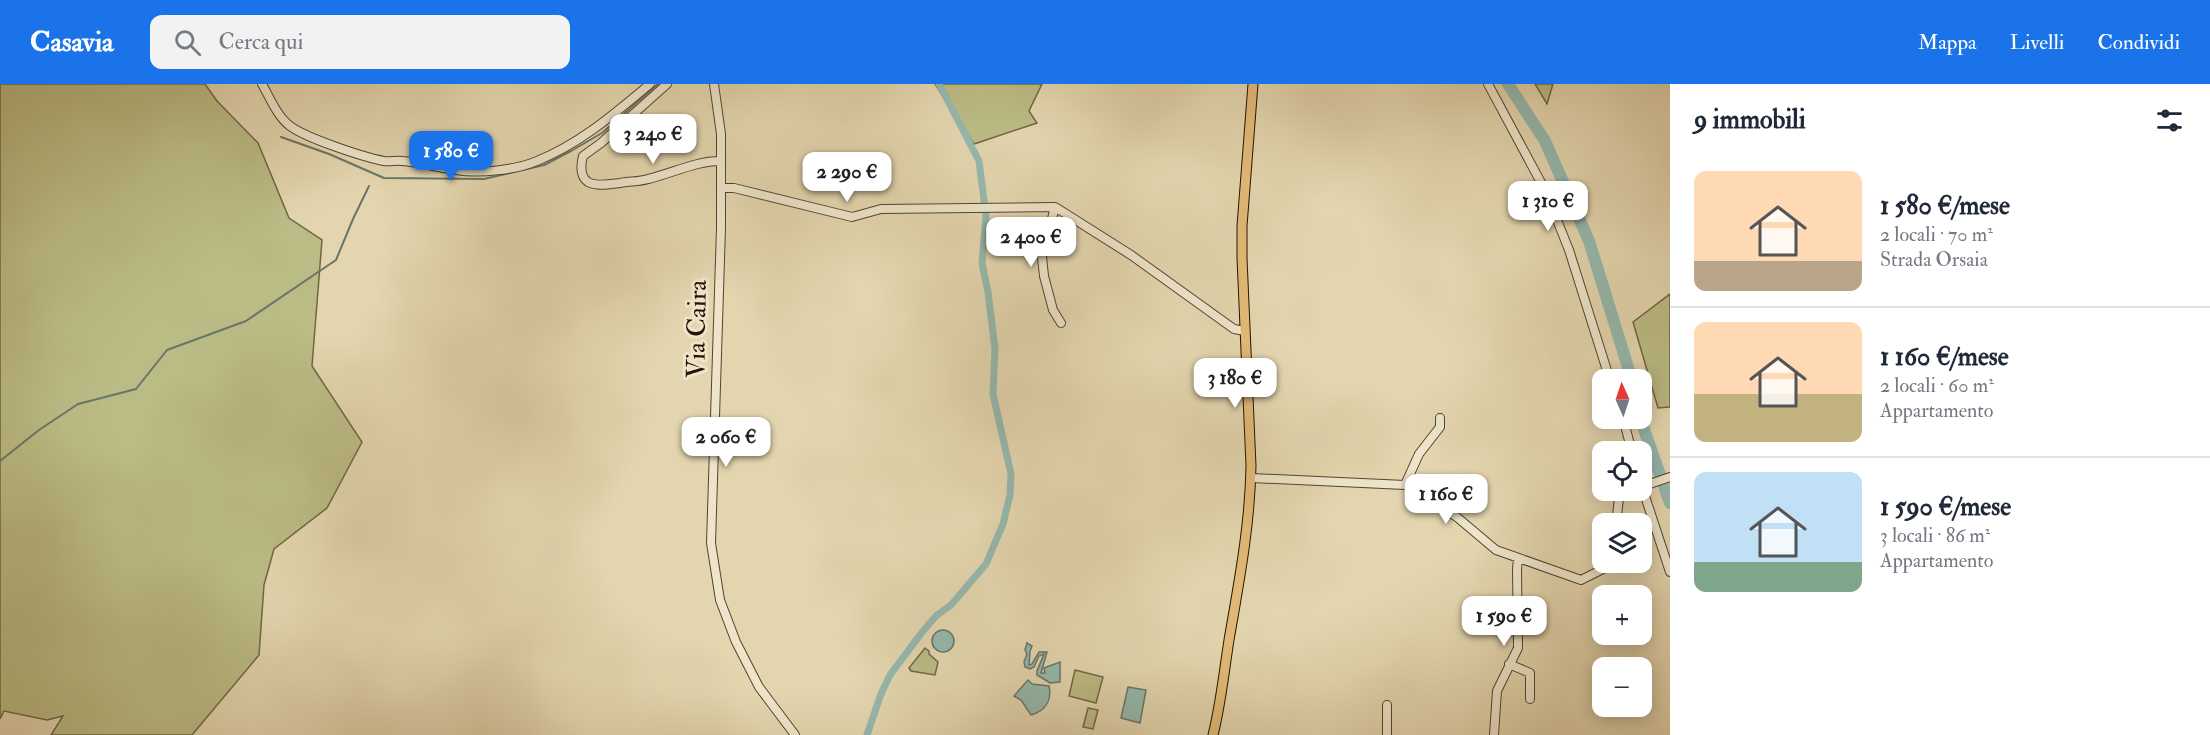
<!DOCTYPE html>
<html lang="it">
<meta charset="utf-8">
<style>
:root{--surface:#fff;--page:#f2f2f3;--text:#1f2937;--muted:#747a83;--line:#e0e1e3;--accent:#1a73e8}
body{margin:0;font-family:"IM FELL Double Pica",serif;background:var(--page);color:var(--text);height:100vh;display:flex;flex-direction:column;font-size:22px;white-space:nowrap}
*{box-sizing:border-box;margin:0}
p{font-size:20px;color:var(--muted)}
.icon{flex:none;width:33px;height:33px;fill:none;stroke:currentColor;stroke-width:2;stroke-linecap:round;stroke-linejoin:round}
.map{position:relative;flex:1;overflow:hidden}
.sheet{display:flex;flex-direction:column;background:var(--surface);width:540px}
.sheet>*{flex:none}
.needle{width:39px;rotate:357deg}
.tools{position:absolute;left:1592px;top:285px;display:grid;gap:12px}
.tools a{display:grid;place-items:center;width:60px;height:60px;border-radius:12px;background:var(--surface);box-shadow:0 3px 15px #0003;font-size:30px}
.price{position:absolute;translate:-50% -51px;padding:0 14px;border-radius:12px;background:#fff;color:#222;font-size:20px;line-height:39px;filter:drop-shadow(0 2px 3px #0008)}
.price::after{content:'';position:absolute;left:50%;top:36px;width:18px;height:14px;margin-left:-9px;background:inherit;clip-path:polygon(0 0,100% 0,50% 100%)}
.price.current{background:var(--accent);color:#fff}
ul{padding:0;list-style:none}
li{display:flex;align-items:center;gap:18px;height:150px;padding:0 24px}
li+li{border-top:2px solid var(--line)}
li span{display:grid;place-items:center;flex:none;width:168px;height:120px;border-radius:12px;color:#555}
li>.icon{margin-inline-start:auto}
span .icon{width:72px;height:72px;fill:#fffc;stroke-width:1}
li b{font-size:26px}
h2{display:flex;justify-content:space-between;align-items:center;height:72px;padding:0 24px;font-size:26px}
header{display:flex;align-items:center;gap:36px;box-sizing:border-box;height:84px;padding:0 30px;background:var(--accent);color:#fff}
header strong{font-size:28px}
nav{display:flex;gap:33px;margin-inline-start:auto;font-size:21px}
.search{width:420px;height:54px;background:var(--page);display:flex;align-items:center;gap:15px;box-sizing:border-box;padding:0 21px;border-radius:12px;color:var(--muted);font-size:22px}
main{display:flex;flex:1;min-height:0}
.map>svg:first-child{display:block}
</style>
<header>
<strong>Casavia</strong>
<div class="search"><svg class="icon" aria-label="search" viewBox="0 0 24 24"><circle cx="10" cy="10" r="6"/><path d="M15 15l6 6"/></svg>Cerca qui</div>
<nav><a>Mappa</a><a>Livelli</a><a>Condividi</a></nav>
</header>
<main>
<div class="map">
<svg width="1670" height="651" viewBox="0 0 1670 651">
<rect width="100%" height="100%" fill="#e3d5ae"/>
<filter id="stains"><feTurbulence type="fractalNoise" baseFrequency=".00333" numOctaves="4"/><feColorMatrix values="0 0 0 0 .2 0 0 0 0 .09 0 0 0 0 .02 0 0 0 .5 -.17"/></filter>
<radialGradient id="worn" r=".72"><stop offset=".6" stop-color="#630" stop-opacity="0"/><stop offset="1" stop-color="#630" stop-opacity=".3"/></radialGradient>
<path fill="#bbbb85" stroke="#706744" stroke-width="1.5" d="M0,0H205L217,17L258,59L289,134L322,156L312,282L362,358L327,424L274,465L264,501L259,571L192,651H51L63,632L47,636L4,627L0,635Z
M935,0H1042L1029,27L1037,39L974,60Z
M1535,0H1553L1547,20Z
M1670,210V323L1658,324L1633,238Z
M925,564L929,567V570L938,578L935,591L911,587L909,584Z
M1075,586L1103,593L1096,619L1069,612Z
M1088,624L1098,626L1093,645L1083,643Z"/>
<path fill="#95b8ad" stroke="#687669" stroke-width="1.5" d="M932 557a11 11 0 1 1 22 0a11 11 0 1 1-22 0Z
M1027,559L1032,562L1030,567L1029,581L1032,580L1039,568H1047L1041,589H1045L1044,584L1060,578V598L1050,599L1037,591V587L1044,570L1039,572L1034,583L1030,585L1025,583L1024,578L1027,570L1025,566Z
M1028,596L1032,600L1049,602C1052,617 1045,627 1031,631L1021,616L1014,612Z
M1128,603L1146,606L1140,639L1121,634Z"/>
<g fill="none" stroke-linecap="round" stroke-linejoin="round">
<path stroke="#687669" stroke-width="2" d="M281,53L329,70L384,94L484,95L544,81L571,67L602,49L658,0
M0,377L39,346L78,320L136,305L167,266L246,237L336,176L353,135L369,102"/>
<path stroke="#95b8ad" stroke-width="7" d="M867,651L881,610L890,591L923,547L936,532L951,521L986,480L1003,440L1010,411L1011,390L993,310L995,265L988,208L982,179L986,132L979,77L939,0"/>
<path stroke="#95b8ad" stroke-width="12" d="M1508,0L1545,57L1589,157L1632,296
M1640,334L1670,419"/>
<g stroke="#54442d" stroke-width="10">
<path id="minor" d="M262,0C270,14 277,32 290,42C306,54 363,73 384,77C390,78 396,76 402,77C420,78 438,84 456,86C479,90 516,86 537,77C581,59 614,30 650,0
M667,0L601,59L583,72C581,80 579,92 588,98C597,103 611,100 620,99C629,97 639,98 648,95C670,90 699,76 721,77
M714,0L721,50V144L711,459L720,516L736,558L759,603L795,651
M1488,0L1545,106L1569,166L1610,296
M721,104H734L852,133L881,125L1055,123L1131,171L1234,245L1245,247
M1055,123L1042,173L1044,192L1053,226L1061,239
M1623,334L1632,368
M1251,394L1405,401L1416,405L1458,434L1496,466L1581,496L1603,485L1611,478
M1641,400L1670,488
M1405,401L1419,370L1440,343V334
M1641,403L1670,393
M1616,440L1619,414L1635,406
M1509,580L1530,589V615
M1387,621V651
M1494,651L1497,607L1518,564L1517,485L1518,475"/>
</g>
<g stroke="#241302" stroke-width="11">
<path id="major" d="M1213,651C1221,619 1224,588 1229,556C1239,498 1250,441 1251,382L1242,174V142L1253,0"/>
</g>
<use href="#minor" stroke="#ede4ca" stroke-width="8"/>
<use href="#major" stroke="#e2ba77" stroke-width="9"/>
</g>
<g text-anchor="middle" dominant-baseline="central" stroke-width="6" stroke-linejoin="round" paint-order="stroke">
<g font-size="26" fill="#241302" stroke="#ede4ca">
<text transform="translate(697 245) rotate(-89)">Via Caira</text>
</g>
</g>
<rect width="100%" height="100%" filter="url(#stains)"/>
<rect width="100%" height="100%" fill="url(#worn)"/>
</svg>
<div class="tools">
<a><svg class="needle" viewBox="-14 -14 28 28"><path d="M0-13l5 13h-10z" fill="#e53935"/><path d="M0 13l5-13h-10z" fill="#747a83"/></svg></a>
<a><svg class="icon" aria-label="locate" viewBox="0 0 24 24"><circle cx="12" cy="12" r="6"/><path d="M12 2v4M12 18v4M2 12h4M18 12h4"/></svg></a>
<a><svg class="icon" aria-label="layers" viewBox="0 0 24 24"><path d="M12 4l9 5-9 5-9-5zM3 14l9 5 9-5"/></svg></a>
<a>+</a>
<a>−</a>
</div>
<b class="price" style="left:653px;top:81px">3 240 €</b>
<b class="price current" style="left:451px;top:98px">1 580 €</b>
<b class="price" style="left:847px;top:119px">2 290 €</b>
<b class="price" style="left:1548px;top:148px">1 310 €</b>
<b class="price" style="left:1031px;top:184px">2 400 €</b>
<b class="price" style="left:1235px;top:325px">3 180 €</b>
<b class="price" style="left:726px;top:384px">2 060 €</b>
<b class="price" style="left:1446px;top:441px">1 160 €</b>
<b class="price" style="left:1504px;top:563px">1 590 €</b>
</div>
<section class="sheet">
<h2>9 immobili<svg class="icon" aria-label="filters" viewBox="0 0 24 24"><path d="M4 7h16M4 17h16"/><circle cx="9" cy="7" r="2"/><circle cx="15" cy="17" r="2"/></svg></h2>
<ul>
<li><span style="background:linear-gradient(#ffd9b3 75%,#b9a48a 0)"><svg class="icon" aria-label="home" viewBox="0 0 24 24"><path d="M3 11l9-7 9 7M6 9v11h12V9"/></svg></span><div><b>1 580 €/mese</b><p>2 locali · 70 m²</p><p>Strada Orsaia</p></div></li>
<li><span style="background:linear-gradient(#ffd9b3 60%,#c2b280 0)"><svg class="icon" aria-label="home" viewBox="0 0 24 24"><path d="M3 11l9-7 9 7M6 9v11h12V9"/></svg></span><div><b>1 160 €/mese</b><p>2 locali · 60 m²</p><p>Appartamento</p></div></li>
<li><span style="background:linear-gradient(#bfe0f5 75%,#7fa58c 0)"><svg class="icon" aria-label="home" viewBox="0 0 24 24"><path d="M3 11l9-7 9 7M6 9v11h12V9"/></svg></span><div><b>1 590 €/mese</b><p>3 locali · 86 m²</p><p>Appartamento</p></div></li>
</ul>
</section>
</main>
